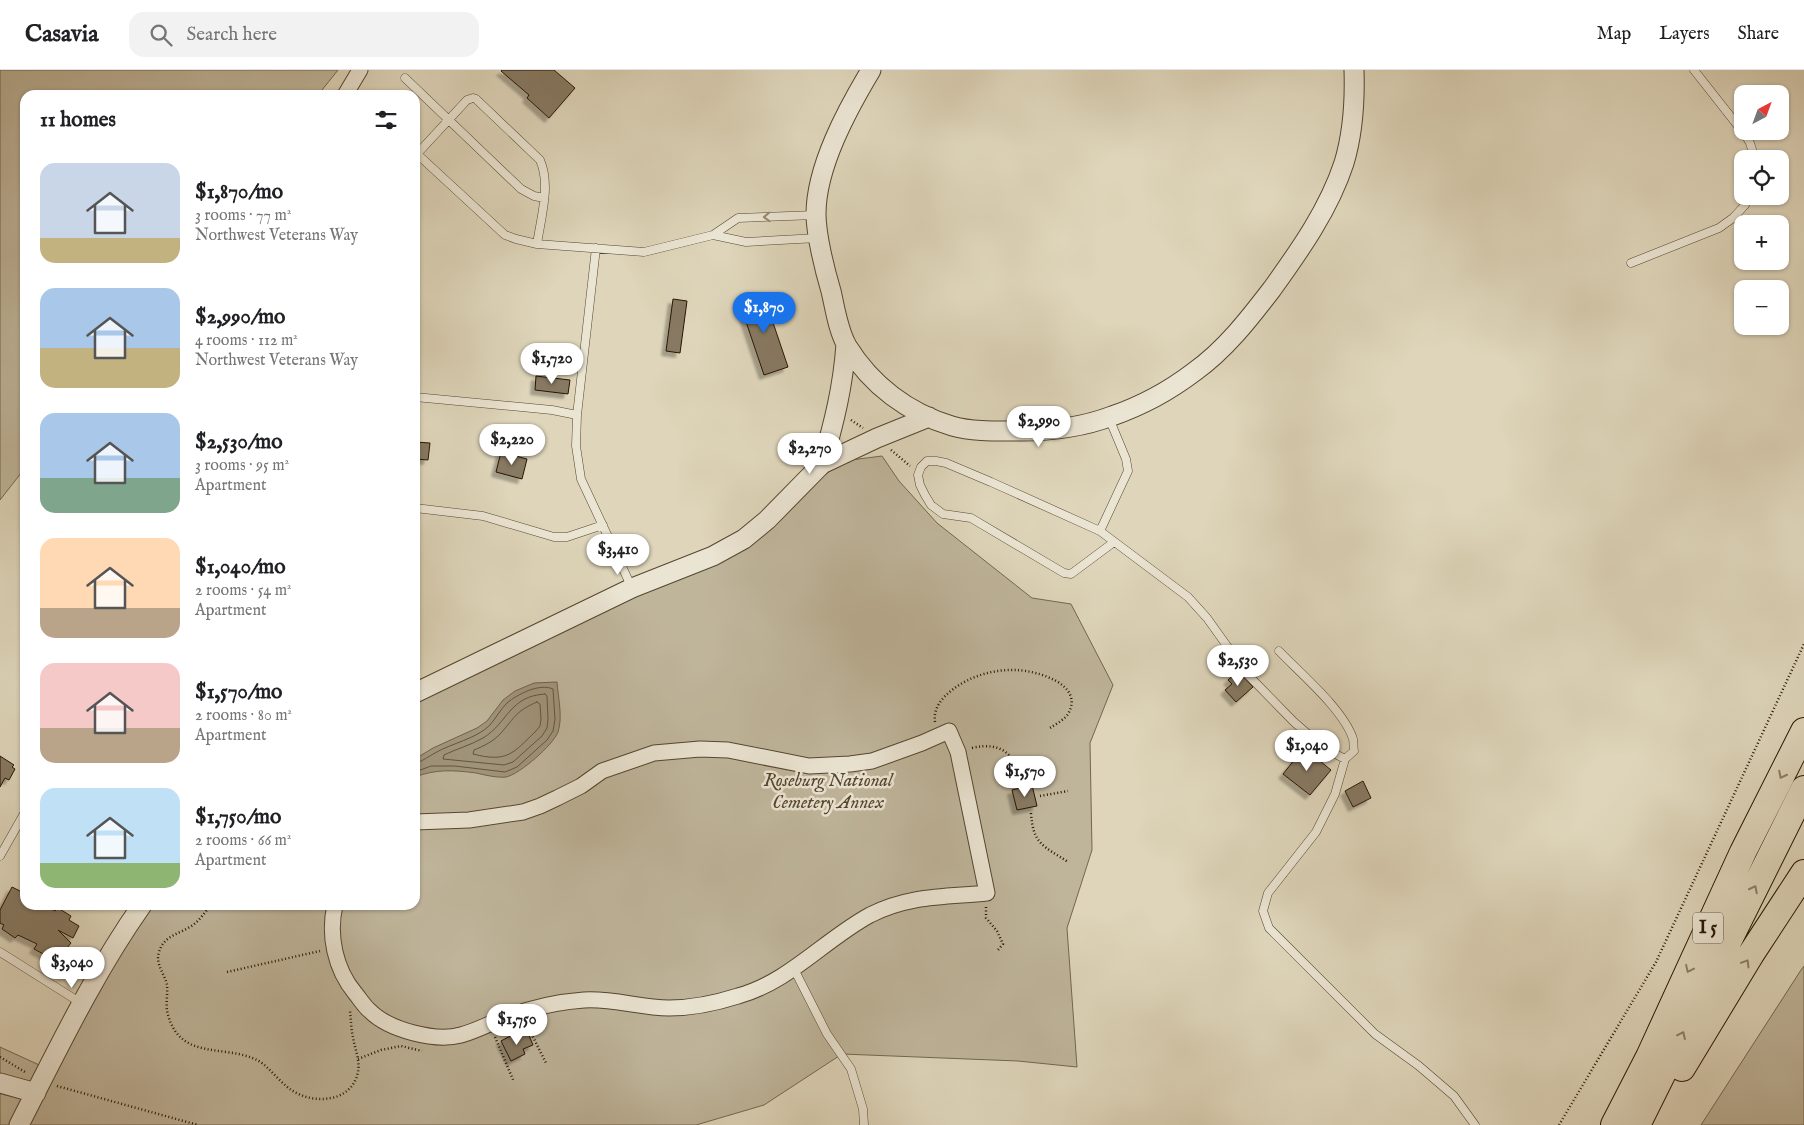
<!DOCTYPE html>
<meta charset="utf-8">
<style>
:root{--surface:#fff;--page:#f2f2f2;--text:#202124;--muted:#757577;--line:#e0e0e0;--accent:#1a73e8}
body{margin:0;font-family:"IM FELL English",serif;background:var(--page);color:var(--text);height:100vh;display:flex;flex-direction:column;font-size:19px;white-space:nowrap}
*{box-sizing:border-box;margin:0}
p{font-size:16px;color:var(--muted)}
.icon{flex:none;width:28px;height:28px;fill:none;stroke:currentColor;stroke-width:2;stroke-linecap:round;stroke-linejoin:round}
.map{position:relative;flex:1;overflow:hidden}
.drawer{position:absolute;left:20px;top:20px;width:400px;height:820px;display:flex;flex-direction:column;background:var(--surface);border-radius:15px;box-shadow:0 1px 4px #0004}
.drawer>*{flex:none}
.needle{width:32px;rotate:41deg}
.buttons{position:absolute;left:1734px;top:15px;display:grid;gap:10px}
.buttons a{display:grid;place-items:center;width:55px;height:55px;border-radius:10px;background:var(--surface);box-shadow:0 1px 4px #0004;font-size:25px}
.price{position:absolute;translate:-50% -42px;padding:0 11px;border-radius:18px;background:#fff;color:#222;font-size:16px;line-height:32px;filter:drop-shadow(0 1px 2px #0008)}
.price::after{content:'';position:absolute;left:50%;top:30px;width:15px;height:11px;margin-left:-8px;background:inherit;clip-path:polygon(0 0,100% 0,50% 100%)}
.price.selected{background:var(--accent);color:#fff}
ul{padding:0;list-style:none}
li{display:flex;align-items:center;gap:15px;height:125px;padding:0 20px}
li span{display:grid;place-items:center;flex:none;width:140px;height:100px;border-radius:15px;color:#555}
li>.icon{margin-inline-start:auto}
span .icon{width:60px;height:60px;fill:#fffc;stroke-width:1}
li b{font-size:21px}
h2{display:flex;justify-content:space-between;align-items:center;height:60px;padding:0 20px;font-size:21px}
header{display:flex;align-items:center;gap:30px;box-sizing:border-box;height:70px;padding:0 25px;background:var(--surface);border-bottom:1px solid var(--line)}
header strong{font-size:24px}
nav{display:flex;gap:28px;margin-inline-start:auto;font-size:18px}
.search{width:350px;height:45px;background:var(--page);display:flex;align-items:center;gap:12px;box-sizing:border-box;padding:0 18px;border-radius:15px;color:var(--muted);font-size:19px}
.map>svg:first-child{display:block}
</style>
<header>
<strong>Casavia</strong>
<div class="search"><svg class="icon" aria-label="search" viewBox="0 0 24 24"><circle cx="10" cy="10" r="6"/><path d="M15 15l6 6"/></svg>Search here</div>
<nav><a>Map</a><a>Layers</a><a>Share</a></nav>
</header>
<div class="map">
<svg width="1804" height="1055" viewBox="0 0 1804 1055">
<defs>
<filter id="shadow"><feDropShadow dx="-4.5" dy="4.5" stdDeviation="1" flood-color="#0004"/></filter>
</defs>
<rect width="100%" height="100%" fill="#ded5ba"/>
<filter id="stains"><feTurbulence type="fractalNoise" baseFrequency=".004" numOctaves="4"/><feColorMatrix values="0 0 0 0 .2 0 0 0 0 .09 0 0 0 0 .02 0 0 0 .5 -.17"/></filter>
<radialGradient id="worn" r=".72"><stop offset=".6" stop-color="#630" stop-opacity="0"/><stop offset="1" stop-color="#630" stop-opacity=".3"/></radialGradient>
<path fill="#bfb59b" stroke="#74664e" d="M0,0H338L318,25H25V398L0,430Z
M882,386L899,411L937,453L1032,528L1071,534L1113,615L1090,673L1092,780L1067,858L1077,997L1018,991L842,984L764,1035L696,1055H0V977L48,999L143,835H415V625L767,450L843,391Z
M1804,896V1055H1701L1801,900Z"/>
<path fill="#a0947b" stroke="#70624b" d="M557,612C558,627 563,647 558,662C553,675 520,704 506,707C497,708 485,705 476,703C453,700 436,699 415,707V689L433,678L477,658L487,651L503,630L515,621L534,613Z"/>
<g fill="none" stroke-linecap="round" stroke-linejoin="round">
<path stroke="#64553e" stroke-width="1" d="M545,624L547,626L548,649L547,658L542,666L513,692L504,695L443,689L444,685C456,679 471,675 483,668C508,653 509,626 545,624Z
M537,632L540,634L541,649L540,656L536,661C513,683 508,693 473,684L474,680C484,676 494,671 501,663C515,647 516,641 537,632Z
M415,693C422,692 429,686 435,683C452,673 476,669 490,655C496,648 500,640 507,633C518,624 539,613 553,619L555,649L553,661L547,670L517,697L505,702L455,696H431L415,702"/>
</g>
<path fill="#877962" stroke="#291602" filter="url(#shadow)" d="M502,0H554L575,18L549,48L527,28L529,25L501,1Z
M763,223L788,297L764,305L739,231Z
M673,229L687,231L680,283L666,281Z
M536,306L570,310L568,324L535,320Z
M415,372L430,373L428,390L415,389Z
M501,382L527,389L522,409L496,402Z
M1238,601L1253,617L1236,632L1225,620L1232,614L1228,610Z
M1304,678L1331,700L1310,725L1283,704Z
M0,686L14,695L12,697L15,699L9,710L5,708L0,717Z
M1363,711L1371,728L1353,737L1345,721Z
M1032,715L1037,736L1017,740L1012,720Z
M12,817L22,822L25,819V835H44L55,841L58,838L71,846L69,850L79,856L73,868L58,860L71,873L67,878L61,889L51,884L49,887L34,879L37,874L18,865L15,868L2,859L4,855L0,853V840Z
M528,963L533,975L523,979L525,984L511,991L501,971L514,964L516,969Z"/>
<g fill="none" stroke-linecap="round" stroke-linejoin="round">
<g stroke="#564630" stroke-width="9">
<path id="service" d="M1694,0L1742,61
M405,8L521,119L534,126L544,128
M1743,61L1750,73L1755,89
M415,82L505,165L516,169L537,174L644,182L713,165L738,148L816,145
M417,84L467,30L473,28L476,29L540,90C551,115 541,147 537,174
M713,165L746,172L818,168
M1631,193L1719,158L1733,148L1745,135L1749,126
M415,327L552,340L577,345L576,376L581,409L632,518
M577,345L596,178
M415,438L483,446L554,467H567L603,455
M1100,461L1128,401L1126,389L1109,348
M1114,472L1075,501L1071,504L1064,503L971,448L943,444L931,435L925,425L920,415L918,405L921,397L927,391H936L946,393L991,412L1100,461L1188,527L1207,548L1247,604L1294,652L1324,678L1345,689L1354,681C1353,677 1354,673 1353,669C1344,640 1300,603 1279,581
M1345,689L1335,724L1316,762L1268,823L1263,841L1269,858L1375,964L1419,996L1454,1026L1475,1055
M0,786L25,742
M0,882L81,933
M794,899L827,964L851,999L863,1039L864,1055"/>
</g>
<g stroke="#564630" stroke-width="17">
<path id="minor" d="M345,25L360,0
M335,835C328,865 335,899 355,923C360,929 364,936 370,941C389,960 435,972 461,965C476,961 490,953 505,948C530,938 557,932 584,930C612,928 641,938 669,938C692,938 716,933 738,926C789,912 824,870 870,845C909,825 945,827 987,823L958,682L949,661L922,673L872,691L850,694L809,696L728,680L700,679L654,683L602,701L581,716L557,728L540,736L523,742L469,750L415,752"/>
</g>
<g stroke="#564630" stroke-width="21">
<path id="tertiary" d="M871,0C847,40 816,97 816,144C816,165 825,201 831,221C835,238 838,260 847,276C871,315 908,343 952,356C973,362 998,361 1020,361C1051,361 1083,357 1112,346C1141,336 1169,321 1194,302C1225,280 1249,249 1272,219C1300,180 1329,139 1344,93C1353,63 1355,31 1354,0
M846,274C843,317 834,353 822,394L877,368L929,347
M415,623L632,518L713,486L744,469L767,450L822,394
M0,1013L36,1023
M19,1055C57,981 94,903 142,835"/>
</g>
<g stroke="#291602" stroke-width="28">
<path id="motorway" d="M1682,998L1751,884L1804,803
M1614,1055L1649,987L1743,782L1804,661
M1637,1055L1804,719"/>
</g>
<path stroke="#291602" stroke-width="2.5" stroke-dasharray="1 2.5" stroke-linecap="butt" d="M851,350L863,358
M891,380L910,396
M935,652C933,638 942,628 952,620C970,606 994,599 1017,600C1037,601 1085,614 1068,644C1064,650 1056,654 1050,658
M972,678C1003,671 1015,685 1022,713
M1040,726L1068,721
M1031,743C1033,775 1044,776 1068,792
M211,835C205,842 200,850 193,855C180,864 164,865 159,882C155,895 165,904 167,915C168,925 165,935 168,945C181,991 224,974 257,990C272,998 282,1018 301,1025C310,1029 321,1030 331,1028C350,1025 361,1008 358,990C357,982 354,975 353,967C351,959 351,950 350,941
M986,837V848L997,861L1003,874L998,880
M227,902L320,881
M524,956L530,961L546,993
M495,967L514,1012
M0,987L25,1002
M358,989L381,980L401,976L422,981
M57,1016L198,1055
M1559,1055L1656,892L1804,574"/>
<use href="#service" stroke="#eae4d2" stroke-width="8"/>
<use href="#minor" stroke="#eae4d2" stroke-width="15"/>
<use href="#tertiary" stroke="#eae4d2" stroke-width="19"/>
<use href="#motorway" stroke="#ded5ba" stroke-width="26"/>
</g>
<defs><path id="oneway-chevron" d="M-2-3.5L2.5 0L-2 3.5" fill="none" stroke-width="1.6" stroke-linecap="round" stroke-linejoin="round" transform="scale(1.25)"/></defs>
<use stroke="#938774" href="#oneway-chevron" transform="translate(767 147) rotate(178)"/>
<g stroke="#8d7f67">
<use href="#oneway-chevron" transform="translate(1782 705) rotate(117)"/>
<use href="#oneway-chevron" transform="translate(1754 819) rotate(-63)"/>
<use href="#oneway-chevron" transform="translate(1746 893) rotate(-59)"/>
<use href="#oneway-chevron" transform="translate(1689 899) rotate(115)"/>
<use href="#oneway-chevron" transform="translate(1682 965) rotate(-64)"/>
</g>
<g text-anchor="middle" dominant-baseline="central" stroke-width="5" stroke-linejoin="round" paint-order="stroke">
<rect fill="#eae4d2" stroke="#635440" stroke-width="1" x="1693" y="842.5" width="30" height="31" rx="4"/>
<g font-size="18" font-weight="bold" fill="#291602">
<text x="1708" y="858">I 5</text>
</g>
<g font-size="19" font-style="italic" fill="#564630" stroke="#eae4d2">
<text x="828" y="711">Roseburg National<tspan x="828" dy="22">Cemetery Annex</tspan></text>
</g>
</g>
<rect width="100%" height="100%" filter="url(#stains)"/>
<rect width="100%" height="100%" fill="url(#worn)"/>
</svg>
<div class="buttons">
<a><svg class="needle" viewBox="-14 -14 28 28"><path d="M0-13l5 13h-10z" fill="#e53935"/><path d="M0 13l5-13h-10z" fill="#757577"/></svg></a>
<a><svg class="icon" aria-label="locate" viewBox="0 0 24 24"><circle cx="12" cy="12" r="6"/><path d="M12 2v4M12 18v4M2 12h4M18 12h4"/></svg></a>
<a>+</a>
<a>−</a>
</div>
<b class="price selected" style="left:764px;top:264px">$1,870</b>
<b class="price" style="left:552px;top:315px">$1,720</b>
<b class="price" style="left:1039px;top:378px">$2,990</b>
<b class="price" style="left:512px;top:396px">$2,220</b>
<b class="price" style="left:810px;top:405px">$2,270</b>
<b class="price" style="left:618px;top:506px">$3,410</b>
<b class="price" style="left:1238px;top:617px">$2,530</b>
<b class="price" style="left:1307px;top:702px">$1,040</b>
<b class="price" style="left:1025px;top:728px">$1,570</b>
<b class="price" style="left:72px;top:919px">$3,040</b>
<b class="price" style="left:517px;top:976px">$1,750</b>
<section class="drawer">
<h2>11 homes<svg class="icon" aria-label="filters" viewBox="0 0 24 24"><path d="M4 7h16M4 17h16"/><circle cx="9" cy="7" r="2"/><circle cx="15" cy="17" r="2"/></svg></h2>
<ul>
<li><span style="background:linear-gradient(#c9d6e8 75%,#c2b280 0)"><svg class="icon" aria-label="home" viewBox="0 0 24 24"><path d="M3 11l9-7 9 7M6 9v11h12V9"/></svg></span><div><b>$1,870/mo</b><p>3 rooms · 77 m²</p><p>Northwest Veterans Way</p></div></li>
<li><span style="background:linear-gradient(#a9c7e8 60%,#c2b280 0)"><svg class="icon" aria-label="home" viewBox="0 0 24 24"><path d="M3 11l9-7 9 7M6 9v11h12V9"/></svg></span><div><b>$2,990/mo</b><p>4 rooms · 112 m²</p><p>Northwest Veterans Way</p></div></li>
<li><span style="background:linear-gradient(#a9c7e8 65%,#7fa58c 0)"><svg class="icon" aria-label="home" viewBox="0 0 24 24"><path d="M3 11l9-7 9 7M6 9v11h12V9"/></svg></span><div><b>$2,530/mo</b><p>3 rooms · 95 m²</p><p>Apartment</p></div></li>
<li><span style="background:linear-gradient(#ffd9b3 70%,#b9a48a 0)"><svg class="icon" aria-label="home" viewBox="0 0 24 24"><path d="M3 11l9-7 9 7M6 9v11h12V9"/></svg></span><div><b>$1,040/mo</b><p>2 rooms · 54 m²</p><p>Apartment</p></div></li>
<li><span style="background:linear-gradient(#f6c9c9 65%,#b9a48a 0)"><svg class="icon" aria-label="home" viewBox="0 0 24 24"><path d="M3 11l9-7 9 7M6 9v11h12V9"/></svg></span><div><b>$1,570/mo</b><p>2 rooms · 80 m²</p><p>Apartment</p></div></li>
<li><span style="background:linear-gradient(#bfe0f5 75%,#8fb573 0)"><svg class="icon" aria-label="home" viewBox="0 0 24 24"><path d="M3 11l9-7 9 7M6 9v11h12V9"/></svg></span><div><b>$1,750/mo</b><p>2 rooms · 66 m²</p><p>Apartment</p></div></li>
</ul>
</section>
</div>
